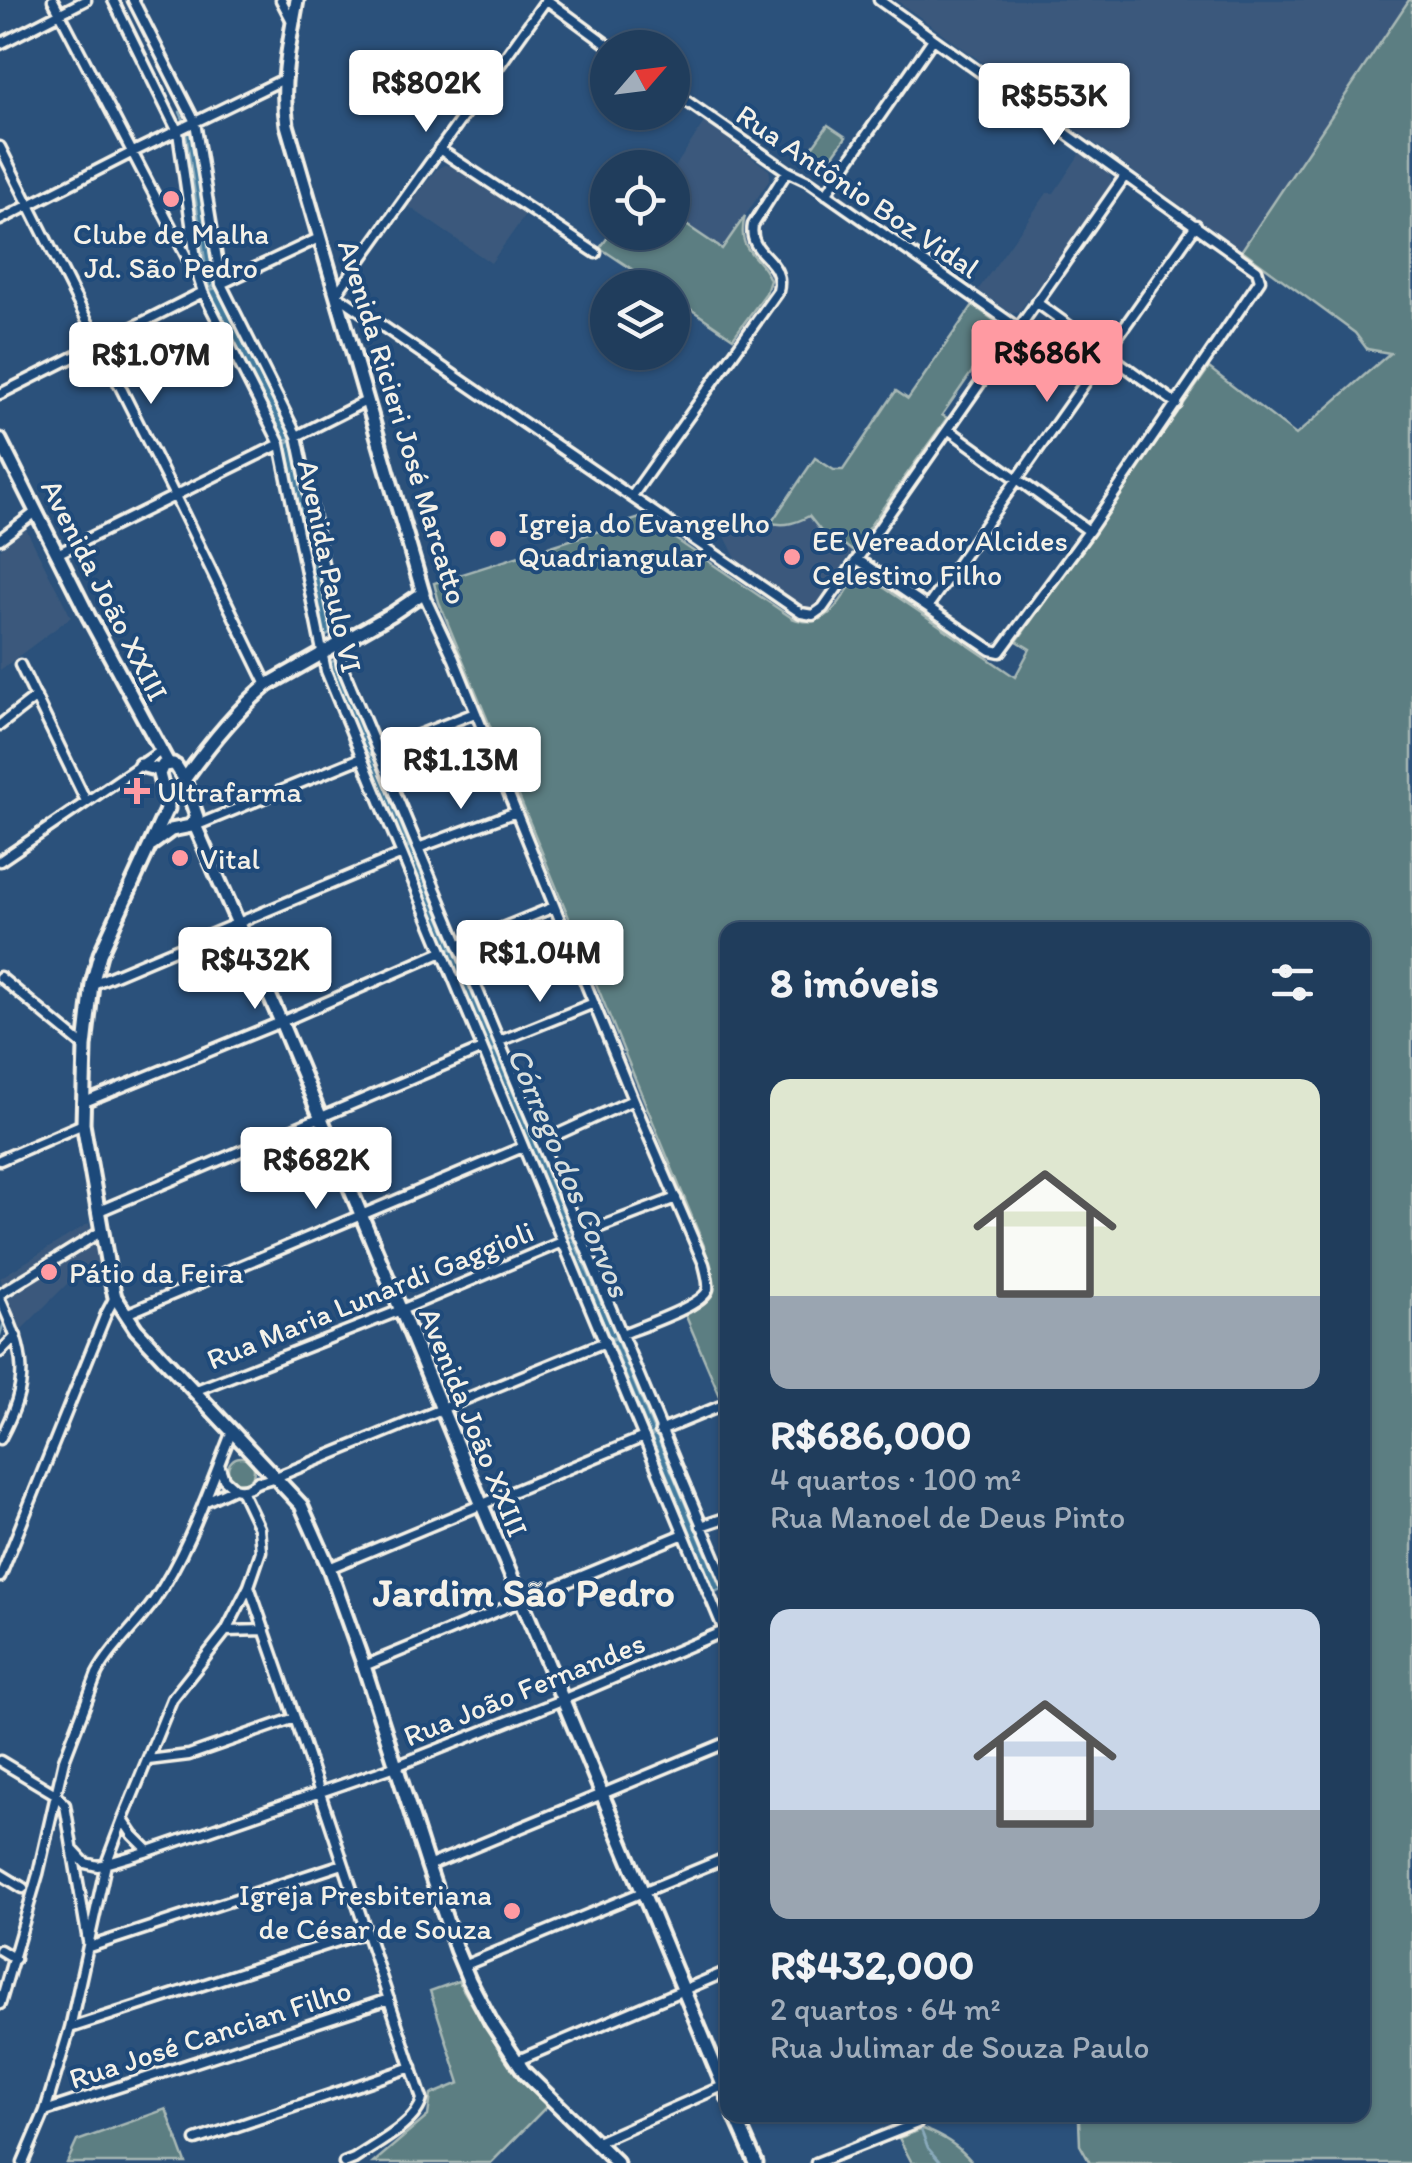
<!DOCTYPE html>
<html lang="pt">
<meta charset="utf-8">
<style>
:root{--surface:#203d5c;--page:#284462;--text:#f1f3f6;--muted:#a2aebb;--line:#3d5672;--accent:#ff9aa2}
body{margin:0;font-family:Itim,sans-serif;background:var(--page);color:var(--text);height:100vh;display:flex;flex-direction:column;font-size:38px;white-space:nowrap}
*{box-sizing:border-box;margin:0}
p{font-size:32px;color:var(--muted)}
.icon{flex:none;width:55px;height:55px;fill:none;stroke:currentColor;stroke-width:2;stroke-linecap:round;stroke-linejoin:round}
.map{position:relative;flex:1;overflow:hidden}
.panel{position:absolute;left:720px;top:922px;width:650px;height:1200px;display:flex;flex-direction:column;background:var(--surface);border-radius:20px;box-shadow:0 2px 8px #0004,0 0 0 2px var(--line)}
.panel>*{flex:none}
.needle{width:65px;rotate:62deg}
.tools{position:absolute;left:590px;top:30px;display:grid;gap:20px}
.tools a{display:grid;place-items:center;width:100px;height:100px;border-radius:50%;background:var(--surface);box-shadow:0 2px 8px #0004,0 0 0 2px var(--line);font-size:50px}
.price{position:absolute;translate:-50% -85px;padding:0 22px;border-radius:10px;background:#fff;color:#222;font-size:32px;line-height:65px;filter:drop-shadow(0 2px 5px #0008)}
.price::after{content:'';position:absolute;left:50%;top:60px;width:30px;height:22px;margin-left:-15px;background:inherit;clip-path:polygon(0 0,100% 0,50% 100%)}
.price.on{background:var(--accent);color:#111}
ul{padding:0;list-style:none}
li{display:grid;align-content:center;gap:20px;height:530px;padding:0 50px}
li span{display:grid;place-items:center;height:310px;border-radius:20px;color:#555}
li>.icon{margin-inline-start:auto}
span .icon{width:180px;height:180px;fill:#fffc;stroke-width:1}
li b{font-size:42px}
h2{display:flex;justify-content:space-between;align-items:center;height:120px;padding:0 50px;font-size:42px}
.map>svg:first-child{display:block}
</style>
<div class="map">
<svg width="1412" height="2163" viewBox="0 0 1412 2163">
<rect width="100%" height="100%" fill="#2b517b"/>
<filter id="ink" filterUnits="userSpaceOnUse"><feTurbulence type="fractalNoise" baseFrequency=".01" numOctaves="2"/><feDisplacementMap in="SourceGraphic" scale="20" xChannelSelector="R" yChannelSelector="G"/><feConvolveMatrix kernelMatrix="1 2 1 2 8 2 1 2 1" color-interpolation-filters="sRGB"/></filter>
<g filter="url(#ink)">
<path fill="#3a597c" d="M896,0H1409L1242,250Z
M704,122L769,170L770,174V179L722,250L673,216L672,172Z
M1081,152L1109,172L1112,182L1110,189L1018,313H1011L978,290L1047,193H1054Z
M444,165L455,166L526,214L491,263L408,206L436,170Z
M809,515L824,535L836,538L852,551L817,604L807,609L738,563L721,528L734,517L789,525L797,523Z
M26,529L71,617L0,670V549Z
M89,1223L99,1266L70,1281L21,1330L0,1278Z"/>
<path fill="#5b7e82" stroke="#a8b8b5" stroke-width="2.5" d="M1409,0H1412V2163H1090L1080,2145L1079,2121L1076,2115H1362V930H728V1393L720,1396L685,1314C719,1296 714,1279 704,1246L439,602L434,583L643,517L792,618C829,632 840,599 859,573L864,574L1015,677L1030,649L1017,641L1209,368L1296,435L1390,353L1367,349L1355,333L1242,250Z
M828,125L846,137L823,169L806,156Z
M673,216L722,249L745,216C735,254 760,253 770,280L766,293L733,338L673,297L672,288L659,287L600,248L611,233L672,232Z
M973,305L1003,327L942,415L947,418L852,551L836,538L824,535L809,516C796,523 786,526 771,523L815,458L834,470H843L896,391L908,399Z
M228 1470a13 13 0 1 1 26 0a13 13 0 1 1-26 0Z
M458,1981L501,2053L520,2080L547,2106L491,2163H373L428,2116L431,2095L460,2083L430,1991Z
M166,2109L186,2163H67L77,2141Z
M923,2129C944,2136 959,2146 973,2163H912L899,2138Z"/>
<path fill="#427a9d" stroke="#89aabb" stroke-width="2.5" d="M191,131L215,285L209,288L186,134Z
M216,288L289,433L291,438L285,440L212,298L210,290Z
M292,440L331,633L325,637L286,443Z
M337,659L372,752L366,755L332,672L330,663Z
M373,754L409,845L404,847L367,757Z
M410,846L495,1049L490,1051L448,951L452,948L448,949L405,849Z
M496,1051L572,1233L567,1235L491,1053Z
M572,1236L616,1337L610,1339L568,1238Z
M616,1338L655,1433L650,1435L611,1340Z
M656,1434L721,1589L715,1592L651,1437Z"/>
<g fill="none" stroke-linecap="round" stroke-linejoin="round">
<path stroke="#89aabb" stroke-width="2.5" d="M180,112L183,119
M0,1335L3,1325
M921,2130L928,2148L941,2163"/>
<g stroke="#f4f1e8" stroke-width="15">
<path id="street" d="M53,0L194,271
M113,0L178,132L199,280L203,292L280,444L326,671L728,1640
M133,0L195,122L221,284L297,436L335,622L342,666L728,1588
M281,0L293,23
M547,0L612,48
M0,44L86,0
M672,91L787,171L808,181L1018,328
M0,147L175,496L267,685
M439,149L596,253
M826,194L933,39
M0,220L133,152L284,79
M221,284L319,238
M337,293L546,0
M337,295L801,613L813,615L823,608L1125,176
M1036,302L1177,404
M0,394L203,292
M948,429L1089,531
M297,436L368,400
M632,496L778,291C786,258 747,256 753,225L787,171
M0,539L36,512
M57,554L280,444
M857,559L991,650L1000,652L1089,531L1260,280L1257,270L879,0
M423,593L454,659L633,1100L704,1264C706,1272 709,1282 708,1289C704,1306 639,1327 622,1334
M928,606L1196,225
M20,665L86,801
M0,725L36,697
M377,751L475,713
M195,826L361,758
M418,848L516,812
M0,861L161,751
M460,945L554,907
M0,977L85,1047
M93,984L402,854
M500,1041L594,1003
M82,1103L281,1022L442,952
M541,1142L633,1100
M0,1160L83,1124
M99,1211L482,1049
M579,1235L676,1198
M0,1294L102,1231
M0,1299C26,1356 31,1381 0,1439
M126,1314L523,1147
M0,1352L16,1336
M194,1391L401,1310L562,1242
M660,1431L728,1403
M219,1464L224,1479L234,1488
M256,1483L276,1477L605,1342
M204,1502L234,1488C243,1491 251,1488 258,1481
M701,1526L728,1517
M329,1568L644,1437
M0,1577L106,1314L115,1297
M249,1586L295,1718L422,2099C417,2124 374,2145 354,2159L344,2163
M226,1631L265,1630
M364,1666L684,1534
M148,1760L189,1755L295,1718
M0,1761L57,1795L65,1805L89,1947L343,1864
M123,1820L133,1835L149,1851
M73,1850L85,1863L98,1866L149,1851L396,1766L562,1700L724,1631
M428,1866L728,1742
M0,1874L23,1888
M0,1950L15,1959
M463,1966L728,1857
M0,2004L38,1874L64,1760L97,1674C112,1646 137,1626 154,1601C189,1550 209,1488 232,1431
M70,2028L366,1932
M516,2061L728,1971
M45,2111L389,1999
M196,2140L412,2067
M597,2142L725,2085
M23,2163L45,2111L70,2028L106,1864L123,1819L172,1699L226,1631L249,1586L261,1551L259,1528L241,1490
M816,2163L917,2123"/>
</g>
<g stroke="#f4f1e8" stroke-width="19">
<path id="secondary" d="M0,440L89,617L168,763
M140,765L159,770
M184,780C208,746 235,712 267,685L392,614L423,593L287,125C280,83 290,41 297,0
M168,806L100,954L92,984L85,1047L83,1124L109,1272L115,1297L136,1329L301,1505L329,1568L364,1666L428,1866L456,1949L469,1980L491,2022L525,2073L617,2163
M168,809L159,774L163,765L173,764
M194,823L281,1022L728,2097
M152,844L171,830L191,826L197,817L183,777L176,766
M735,2115L756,2163"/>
</g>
<use href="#street" stroke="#1f4a7a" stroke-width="8"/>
<use href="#secondary" stroke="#1f4a7a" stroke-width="11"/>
</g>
</g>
<g fill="#ff9aa2" stroke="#1f4a7a" stroke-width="4">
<circle cx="171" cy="199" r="10"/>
<circle cx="498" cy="539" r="10"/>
<circle cx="792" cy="557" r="10"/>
<path d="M132 776h10v10h10v10h-10v10h-10v-10h-10v-10h10z"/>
<circle cx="180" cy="858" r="10"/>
<circle cx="49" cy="1272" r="10"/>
<circle cx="512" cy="1911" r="10"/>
</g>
<g text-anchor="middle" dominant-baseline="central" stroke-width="8" stroke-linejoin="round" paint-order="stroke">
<g font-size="30" fill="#f4f1e8" stroke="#1f4a7a">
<text transform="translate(858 191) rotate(34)">Rua Antônio Boz Vidal</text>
<text transform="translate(403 422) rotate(73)">Avenida Ricieri José Marcatto</text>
<text transform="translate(330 566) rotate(78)">Avenida Paulo VI</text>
<text transform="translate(105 590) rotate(63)">Avenida João XXIII</text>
<text transform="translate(370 1295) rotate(-22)">Rua Maria Lunardi Gaggioli</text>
<text transform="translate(474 1422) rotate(68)">Avenida João XXIII</text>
<text transform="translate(524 1689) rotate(-22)">Rua João Fernandes</text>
<text transform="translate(210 2034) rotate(-18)">Rua José Cancian Filho</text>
</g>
<g font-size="30" fill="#f4f1e8" stroke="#1f4a7a" text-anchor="start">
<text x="171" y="233" text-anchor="middle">Clube de Malha<tspan x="171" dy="34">Jd. São Pedro</tspan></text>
<text x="518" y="522">Igreja do Evangelho<tspan x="518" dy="34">Quadriangular</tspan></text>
<text x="812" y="540">EE Vereador Alcides<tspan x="812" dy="34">Celestino Filho</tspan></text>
<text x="157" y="791">Ultrafarma</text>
<text x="200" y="858">Vital</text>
<text x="69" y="1272">Pátio da Feira</text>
<text x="492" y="1894" text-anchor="end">Igreja Presbiteriana<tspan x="492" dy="34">de César de Souza</tspan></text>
</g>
<g font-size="32" font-style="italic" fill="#d9dfdd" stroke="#1f4a7a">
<text transform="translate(569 1172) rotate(67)">Córrego dos Corvos</text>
</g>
<g font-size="40" font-weight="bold" fill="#f4f1e8" stroke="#1f4a7a">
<text x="524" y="1592">Jardim São Pedro</text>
</g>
</g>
</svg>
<div class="tools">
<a><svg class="needle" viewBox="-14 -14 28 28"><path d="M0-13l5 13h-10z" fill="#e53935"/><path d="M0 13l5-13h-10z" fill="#a2aebb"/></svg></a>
<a><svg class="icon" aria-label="locate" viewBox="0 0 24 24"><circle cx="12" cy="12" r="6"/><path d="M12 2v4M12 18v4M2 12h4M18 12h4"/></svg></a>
<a><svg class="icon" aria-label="layers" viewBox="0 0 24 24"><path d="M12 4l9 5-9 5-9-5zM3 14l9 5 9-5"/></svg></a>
</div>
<b class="price" style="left:426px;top:135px">R$802K</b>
<b class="price" style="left:1054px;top:148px">R$553K</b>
<b class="price on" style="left:1047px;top:405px">R$686K</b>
<b class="price" style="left:151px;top:407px">R$1.07M</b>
<b class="price" style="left:461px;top:812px">R$1.13M</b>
<b class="price" style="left:540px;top:1005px">R$1.04M</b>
<b class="price" style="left:255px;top:1012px">R$432K</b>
<b class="price" style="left:316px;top:1212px">R$682K</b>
<section class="panel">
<h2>8 imóveis<svg class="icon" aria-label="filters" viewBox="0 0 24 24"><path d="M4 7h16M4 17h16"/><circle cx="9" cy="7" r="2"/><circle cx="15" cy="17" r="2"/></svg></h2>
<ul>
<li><span style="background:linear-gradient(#dfe7d0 70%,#9aa5b1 0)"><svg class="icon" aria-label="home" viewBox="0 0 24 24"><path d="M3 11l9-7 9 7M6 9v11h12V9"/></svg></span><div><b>R$686,000</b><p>4 quartos · 100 m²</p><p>Rua Manoel de Deus Pinto</p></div></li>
<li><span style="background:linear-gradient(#c9d6e8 65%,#9aa5b1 0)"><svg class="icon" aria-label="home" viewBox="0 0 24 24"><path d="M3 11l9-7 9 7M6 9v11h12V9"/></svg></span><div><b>R$432,000</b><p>2 quartos · 64 m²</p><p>Rua Julimar de Souza Paulo</p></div></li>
</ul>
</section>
</div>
